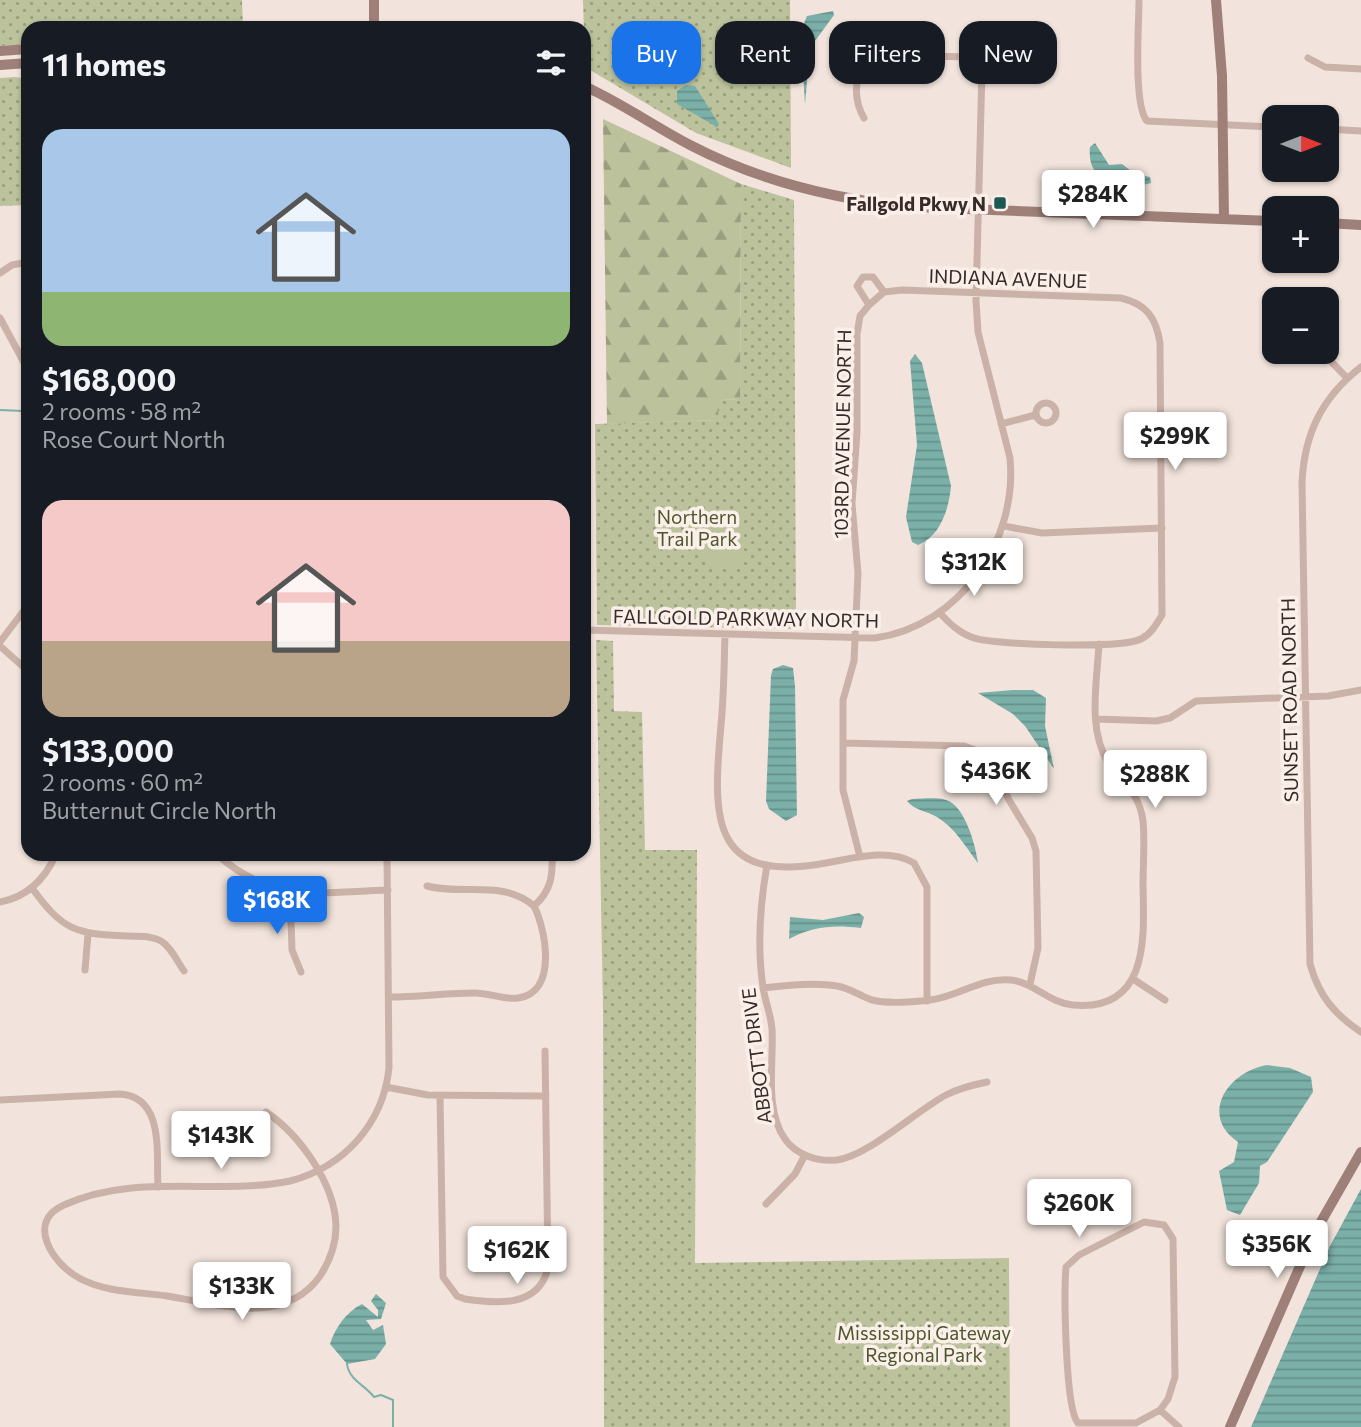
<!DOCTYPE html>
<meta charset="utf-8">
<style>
:root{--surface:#171b24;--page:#242831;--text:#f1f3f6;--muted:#9ea1a6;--accent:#1a73e8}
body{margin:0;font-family:Commissioner,sans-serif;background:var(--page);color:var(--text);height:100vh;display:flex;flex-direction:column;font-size:26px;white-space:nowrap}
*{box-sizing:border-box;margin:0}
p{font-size:23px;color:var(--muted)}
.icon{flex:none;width:38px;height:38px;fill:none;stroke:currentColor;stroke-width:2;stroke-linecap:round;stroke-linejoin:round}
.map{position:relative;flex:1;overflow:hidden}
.drawer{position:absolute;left:21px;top:21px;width:570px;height:840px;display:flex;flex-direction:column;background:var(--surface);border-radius:21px;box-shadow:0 2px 5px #0004}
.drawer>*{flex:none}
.guide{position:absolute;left:612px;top:21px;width:642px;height:63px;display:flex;gap:14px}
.needle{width:46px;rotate:90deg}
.fabs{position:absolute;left:1262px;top:105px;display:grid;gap:14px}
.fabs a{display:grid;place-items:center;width:77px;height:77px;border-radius:14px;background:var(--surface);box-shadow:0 2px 5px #0004;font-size:35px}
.price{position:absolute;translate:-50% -60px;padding:0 16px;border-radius:7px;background:#fff;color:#222;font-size:23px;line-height:46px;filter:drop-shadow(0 2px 4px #0008)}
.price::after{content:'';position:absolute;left:50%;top:42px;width:21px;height:16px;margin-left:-10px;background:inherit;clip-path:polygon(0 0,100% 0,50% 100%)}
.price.selected{background:var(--accent);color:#fff}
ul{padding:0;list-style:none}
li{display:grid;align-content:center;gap:14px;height:371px;padding:0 21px}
li span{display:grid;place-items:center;height:217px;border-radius:21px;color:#555}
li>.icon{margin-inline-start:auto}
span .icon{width:126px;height:126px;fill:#fffc;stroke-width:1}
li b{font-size:30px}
h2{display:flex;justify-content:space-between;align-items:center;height:84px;padding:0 21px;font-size:30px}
.chip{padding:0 24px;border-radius:21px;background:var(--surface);box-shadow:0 2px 5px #0004;font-size:24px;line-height:63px}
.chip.selected{background:var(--accent);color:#fff}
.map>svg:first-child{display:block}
</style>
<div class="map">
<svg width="1361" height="1427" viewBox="0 0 1361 1427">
<defs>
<pattern id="grass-dots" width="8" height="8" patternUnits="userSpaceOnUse" patternTransform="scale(1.75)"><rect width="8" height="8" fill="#bbc29c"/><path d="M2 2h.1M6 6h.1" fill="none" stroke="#999e7f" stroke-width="1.8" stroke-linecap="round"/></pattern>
<pattern id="forest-firs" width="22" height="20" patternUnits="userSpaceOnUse" patternTransform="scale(1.75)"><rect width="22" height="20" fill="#bbc29c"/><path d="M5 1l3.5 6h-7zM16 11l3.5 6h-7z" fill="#999e7f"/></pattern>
<pattern id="water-rules" width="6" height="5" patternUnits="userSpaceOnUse" patternTransform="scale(1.75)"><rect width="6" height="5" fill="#7bb0a9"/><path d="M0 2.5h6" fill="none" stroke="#668f8a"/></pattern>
</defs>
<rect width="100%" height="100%" fill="#f2e4dc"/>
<path fill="url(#grass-dots)" d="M0,0H242L243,28H28V44L0,46Z
M583,0H790L791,168L696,133L585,67Z
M15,77L28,79V205L0,206V78Z
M741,184L794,200L796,629L597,625L595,424L718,420V400L740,399Z
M596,640L613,641L614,711L642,712L645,850H697L695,1263L1009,1258L1010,1427H604L603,1008Z"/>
<path fill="url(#forest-firs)" d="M603,119L741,184L740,399L719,400L718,420L607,424Z"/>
<path fill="#bbc29c" d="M697,510L738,512L743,518L740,569L710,567C693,550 695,534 697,510Z"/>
<path fill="url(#water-rules)" d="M833,11L834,15L815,41L809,60L805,104L802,56L798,37L807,16Z
M686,85L695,86L719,124L717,127L677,104V91Z
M1095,143L1109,165L1122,164L1135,174L1150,177L1151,183C1121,191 1086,183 1090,147Z
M915,354L922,363L951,486C949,508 941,536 918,545L912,542L906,517L917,445L910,361Z
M783,665L793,668L795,686L797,815L786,821L769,809L766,801L771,675L773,669Z
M1013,690H1033L1046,698L1045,726L1054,769L1025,726L1013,714L978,693Z
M912,799C923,799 936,797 946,800C965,805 976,847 978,863C965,846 956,829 937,817C927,811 914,810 907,801Z
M859,913L864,917L861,928C833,925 814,926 789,939L790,917L823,920Z
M1267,1065L1290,1068L1311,1077L1313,1092L1267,1162L1260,1166L1259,1183L1240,1215L1227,1210L1219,1171L1234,1162L1238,1142C1199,1116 1227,1072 1267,1065Z
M1361,1189V1427H1251L1330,1246Z
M376,1294L386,1303L381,1319L366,1320L373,1330L383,1325L386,1344L375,1359L347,1364L330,1344C335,1328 346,1312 362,1304L378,1317V1310L371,1301Z"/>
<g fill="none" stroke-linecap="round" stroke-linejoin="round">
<path stroke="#7bb0a9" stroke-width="2" d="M0,410L23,411
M347,1364C349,1380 365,1385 374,1397L381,1395L393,1400V1427"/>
<path stroke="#cbb2a8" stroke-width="7" d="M1139,0C1139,24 1133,105 1147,121L1274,127
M1308,58L1325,67L1361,69
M1326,129L1361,131
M0,273L12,265L28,262
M869,305L857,286L863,277H873L884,292
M0,318L28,370
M1322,352L1347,378
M1361,367C1322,397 1304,434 1302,483L1310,964C1319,996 1334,1014 1361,1032
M1036 413a10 10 0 1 1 20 0a10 10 0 1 1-20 0Z
M1001,424L1035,415
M1004,526L1042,533L1162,528
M584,630L875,638C960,626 1018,541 1010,458L978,332L976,301L982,69L970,57L877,55L864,60C855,79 853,99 864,118
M725,634C724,665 724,695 721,725C713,814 708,885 826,863C855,858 888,848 914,863L927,887V1001
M0,642L28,605
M0,646L28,671
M1096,719L1156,721L1170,718L1196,701L1328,696L1361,690
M843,743L964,746L983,753L991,761L1009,800L1032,838L1036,851L1038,948L1030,984
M216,854C274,904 316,892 388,890
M860,857L843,790V700L854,661L858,573L852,504L857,432V334L860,316L869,305L884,292L902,290L1121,298C1146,304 1156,317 1160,343L1162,615C1156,625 1151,634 1141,639C1121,649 995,645 974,638C959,633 949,623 939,612
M767,865C760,905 757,947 763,987C765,1001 771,1015 772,1029C774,1062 764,1110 785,1139C796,1155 818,1162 837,1160C868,1156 916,1111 946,1095C959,1088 973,1085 987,1082
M427,886C464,896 502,879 534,906
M32,888C63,931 76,934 128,936C138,937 151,935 161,941C171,947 177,961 184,971
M290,892L292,950L301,972
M0,902C27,897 45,879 56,854
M85,970L88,934
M1133,979L1165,1000
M763,988C786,985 815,982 837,986C850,988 860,996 872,1000C887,1004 913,1002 930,1000C958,997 981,977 1011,980C1035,983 1049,1003 1073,1005C1150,1012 1144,936 1143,885C1143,864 1145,842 1143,821C1139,791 1123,786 1109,764C1087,730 1097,682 1099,644
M389,997C418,997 447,993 475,993C489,993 504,1000 518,998C558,993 546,930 534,906C551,891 553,876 552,854
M386,1087L428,1095L546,1096
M440,1095L443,1277L457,1296L465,1299C498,1304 539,1307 548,1268L545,1051
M0,1100L120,1094C165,1097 156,1154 158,1187
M266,1112C300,1135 335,1184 336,1226C336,1245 330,1261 320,1276C284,1327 218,1304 167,1296C138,1292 104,1292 79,1278C53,1264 25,1222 64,1205C135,1172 217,1196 290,1181C344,1167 383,1124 389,1068L387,854
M766,1204L795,1174L805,1155
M1144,1222L1164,1225L1173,1239L1175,1377L1168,1399L1160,1410L1136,1423H1078C1065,1409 1064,1291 1066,1267L1079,1255Z
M1160,1410L1179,1427"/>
<path stroke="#9e8079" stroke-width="10" d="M374,0V28
M1216,0L1222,76L1224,219
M0,51L28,49
M0,65L28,63
M584,86C622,103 655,127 692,146C760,181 838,200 914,207L1274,221
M1326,223L1361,225
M1230,1427L1314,1234L1361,1152"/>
</g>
<rect fill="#1d5953" stroke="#faefe9" stroke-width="2.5" x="993" y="196" width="14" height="14" rx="3.5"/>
<g text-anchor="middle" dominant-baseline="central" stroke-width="7" stroke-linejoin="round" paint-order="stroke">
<g font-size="19" font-weight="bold" fill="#372a28" stroke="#faefe9" text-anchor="end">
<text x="986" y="203">Fallgold Pkwy N</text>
</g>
<g font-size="19" fill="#372a28" stroke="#faefe9">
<text transform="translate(1008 278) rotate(2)">INDIANA AVENUE</text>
<text transform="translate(842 434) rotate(-89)">103RD AVENUE NORTH</text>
<text transform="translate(746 618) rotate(1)">FALLGOLD PARKWAY NORTH</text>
<text transform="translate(1289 700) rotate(-91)">SUNSET ROAD NORTH</text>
<text transform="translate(756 1056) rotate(-97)">ABBOTT DRIVE</text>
</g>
<g font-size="19" fill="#4d562c" stroke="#faefe9">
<text x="697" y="516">Northern<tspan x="697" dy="22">Trail Park</tspan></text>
<text x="924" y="1332">Mississippi Gateway<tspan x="924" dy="22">Regional Park</tspan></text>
</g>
</g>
</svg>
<div class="fabs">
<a><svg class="needle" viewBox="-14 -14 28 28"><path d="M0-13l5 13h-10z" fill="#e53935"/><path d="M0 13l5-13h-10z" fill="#9ea1a6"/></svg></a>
<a>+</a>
<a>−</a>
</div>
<b class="price" style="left:1093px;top:230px">$284K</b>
<b class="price" style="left:1175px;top:472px">$299K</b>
<b class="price" style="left:974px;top:598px">$312K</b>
<b class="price" style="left:996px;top:807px">$436K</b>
<b class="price" style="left:1155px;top:810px">$288K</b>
<b class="price selected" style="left:277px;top:936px">$168K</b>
<b class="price" style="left:221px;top:1171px">$143K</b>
<b class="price" style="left:1079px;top:1239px">$260K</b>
<b class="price" style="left:1277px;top:1280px">$356K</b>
<b class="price" style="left:517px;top:1286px">$162K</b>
<b class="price" style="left:242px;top:1322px">$133K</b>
<div class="guide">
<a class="chip selected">Buy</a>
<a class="chip">Rent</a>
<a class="chip">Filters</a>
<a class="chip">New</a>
</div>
<section class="drawer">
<h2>11 homes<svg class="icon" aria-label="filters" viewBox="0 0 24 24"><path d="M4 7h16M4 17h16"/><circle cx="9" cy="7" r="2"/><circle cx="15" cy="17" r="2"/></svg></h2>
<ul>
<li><span style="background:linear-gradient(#a9c7e8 75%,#8fb573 0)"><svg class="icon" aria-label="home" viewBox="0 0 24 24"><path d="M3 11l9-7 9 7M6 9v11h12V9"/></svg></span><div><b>$168,000</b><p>2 rooms · 58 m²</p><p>Rose Court North</p></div></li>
<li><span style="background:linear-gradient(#f6c9c9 65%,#b9a48a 0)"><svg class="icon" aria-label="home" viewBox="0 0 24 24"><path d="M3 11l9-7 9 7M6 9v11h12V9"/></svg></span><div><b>$133,000</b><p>2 rooms · 60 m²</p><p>Butternut Circle North</p></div></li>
</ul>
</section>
</div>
